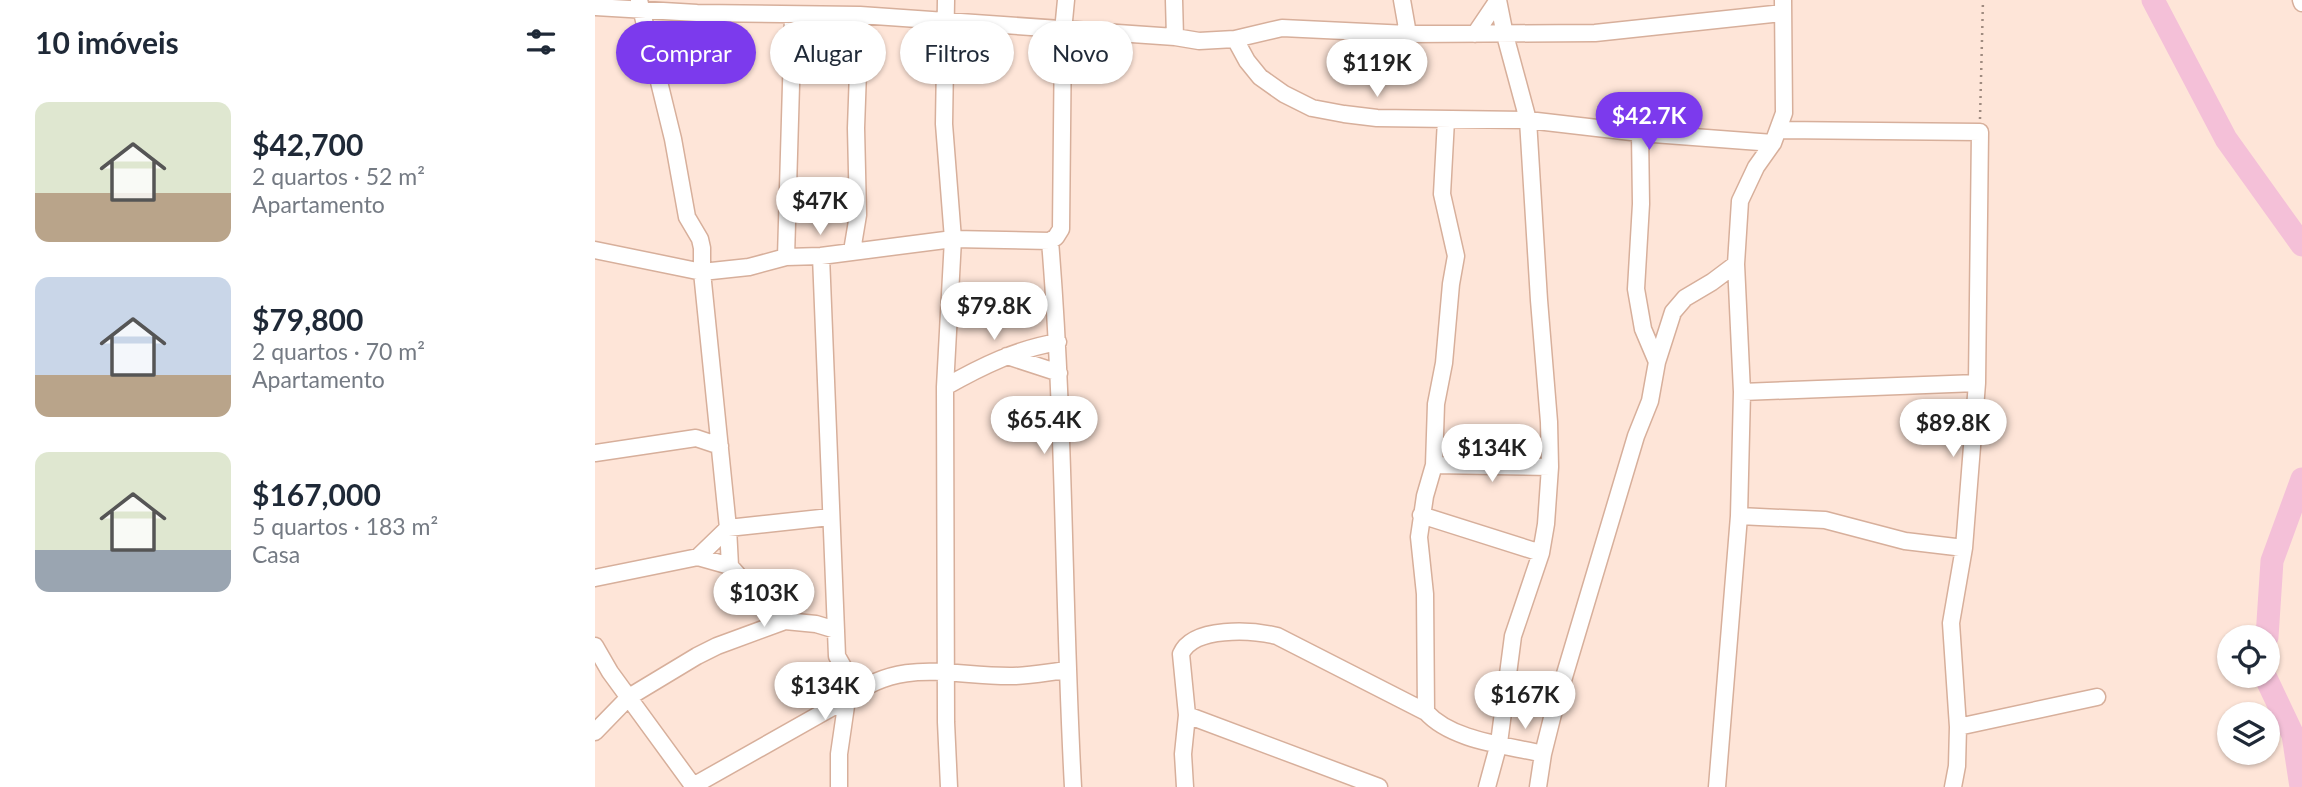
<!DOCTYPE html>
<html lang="pt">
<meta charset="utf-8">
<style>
:root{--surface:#fff;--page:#f2f2f3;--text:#1f2937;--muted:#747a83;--accent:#7c3aed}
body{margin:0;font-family:Lato,sans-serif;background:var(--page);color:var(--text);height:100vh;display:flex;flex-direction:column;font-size:26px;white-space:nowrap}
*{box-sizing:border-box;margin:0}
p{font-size:23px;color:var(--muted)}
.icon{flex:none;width:38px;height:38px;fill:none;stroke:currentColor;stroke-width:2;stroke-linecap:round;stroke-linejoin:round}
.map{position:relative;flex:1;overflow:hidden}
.drawer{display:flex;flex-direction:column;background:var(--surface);width:595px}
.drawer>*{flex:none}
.guide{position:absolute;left:21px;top:21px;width:665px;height:63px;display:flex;gap:14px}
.controls{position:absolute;left:1622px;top:625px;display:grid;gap:14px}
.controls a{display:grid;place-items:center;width:63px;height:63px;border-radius:50%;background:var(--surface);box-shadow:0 2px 5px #0004;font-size:35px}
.price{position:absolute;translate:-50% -60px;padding:0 16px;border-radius:24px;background:#fff;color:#222;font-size:23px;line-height:46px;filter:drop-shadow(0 2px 4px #0008)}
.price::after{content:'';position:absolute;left:50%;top:42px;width:21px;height:16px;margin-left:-10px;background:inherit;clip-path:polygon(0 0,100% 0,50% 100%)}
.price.on{background:var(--accent);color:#fff}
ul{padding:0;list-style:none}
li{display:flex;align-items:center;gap:21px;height:175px;padding:0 35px}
li span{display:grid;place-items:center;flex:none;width:196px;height:140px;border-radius:14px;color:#555}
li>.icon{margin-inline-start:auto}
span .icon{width:84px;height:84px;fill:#fffc;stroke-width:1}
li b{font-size:30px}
h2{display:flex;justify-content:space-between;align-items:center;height:84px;padding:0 35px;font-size:30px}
.pill{padding:0 24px;border-radius:32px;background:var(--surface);box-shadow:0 2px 5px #0004;font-size:24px;line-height:63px}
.pill.on{background:var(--accent);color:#fff}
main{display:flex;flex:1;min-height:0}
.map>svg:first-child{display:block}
</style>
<main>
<section class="drawer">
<h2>10 imóveis<svg class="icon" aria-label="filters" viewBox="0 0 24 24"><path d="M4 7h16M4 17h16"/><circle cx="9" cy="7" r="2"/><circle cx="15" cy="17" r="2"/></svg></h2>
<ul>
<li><span style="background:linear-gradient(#dfe7d0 65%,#b9a48a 0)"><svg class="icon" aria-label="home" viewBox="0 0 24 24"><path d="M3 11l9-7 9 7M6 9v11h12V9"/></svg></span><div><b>$42,700</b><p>2 quartos · 52 m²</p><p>Apartamento</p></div></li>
<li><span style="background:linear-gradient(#c9d6e8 70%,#b9a48a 0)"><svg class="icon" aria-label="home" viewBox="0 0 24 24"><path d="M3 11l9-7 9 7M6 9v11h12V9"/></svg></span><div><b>$79,800</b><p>2 quartos · 70 m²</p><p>Apartamento</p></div></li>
<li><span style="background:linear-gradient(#dfe7d0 70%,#9aa5b1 0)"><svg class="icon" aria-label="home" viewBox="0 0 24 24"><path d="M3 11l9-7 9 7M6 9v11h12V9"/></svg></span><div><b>$167,000</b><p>5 quartos · 183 m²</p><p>Casa</p></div></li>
</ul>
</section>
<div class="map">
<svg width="1707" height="787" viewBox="0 0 1707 787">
<rect width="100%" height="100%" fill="#fee5d8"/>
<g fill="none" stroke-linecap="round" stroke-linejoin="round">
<path stroke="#f4c0d8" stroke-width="23" d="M1558,0L1631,139L1707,245
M1672,637L1677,561L1707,479
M1670,676L1698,735L1706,787"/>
<g stroke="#d7af9b" stroke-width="19">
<path id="minor" d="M44,0L78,139L92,217L105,239L107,248V272L133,528L135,566
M351,0L349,124L358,239L350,387L351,722L354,787
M579,0L580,37
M807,0L813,34
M1706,0L1707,3
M0,7L102,13L265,15L580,37L604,41L640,39L687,28L813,34L1000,33L1187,13
M880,34L903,0
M640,39L652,61L665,77L689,94L717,108L749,114L782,118L933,120L1045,133L1178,143
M1184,130L1385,132L1382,383L1369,548L1356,623L1363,727L1362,766L1358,787
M1045,133L1046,204L1041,289L1048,329L1062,362
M455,241C470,423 468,605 478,787
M0,250L107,272L154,267L191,257L226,256L358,239L455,241L461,237L466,229L468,31L471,0
M257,251L263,215L261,128L265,15
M226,256L242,656L251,672L271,684
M191,257L198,16
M412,356L464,373
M350,387C387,366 422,349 463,342
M1147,392L1382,383
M0,453L101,438L125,446
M839,465L955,467
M826,515L946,553
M1144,516L1230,520L1310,541L1369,548
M103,557L133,528L235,517
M0,578L103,557L135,566L171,607L190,621L221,624L241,630
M0,646L15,672L99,787
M831,712L830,594L824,537L830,496L839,465L841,404L849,363L856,284L861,256L847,194L851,120
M592,715L784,787
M1363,727L1502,697
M0,732L34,697L102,656L122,646L190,621
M98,786L252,699
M244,787V754L252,699C307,656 356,677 418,676C436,676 454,672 472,670
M590,787L588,754L592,715L586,654C598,626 657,630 682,636L831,712C857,741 911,745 948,754
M892,787L904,743L918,636L946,553L951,524L955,467L954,422L944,300L933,120L910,35L903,0
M943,787L948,754L958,714L1041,436L1055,401L1062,362L1078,312L1090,298L1117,282L1141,264
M1122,787L1144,516L1147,392L1141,264L1145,201L1161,167L1178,143L1189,113L1188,0"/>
</g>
<path stroke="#9f8b80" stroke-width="2.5" stroke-dasharray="2 5" stroke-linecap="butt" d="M1385,119L1388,0"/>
<use href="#minor" stroke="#fff" stroke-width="16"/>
</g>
</svg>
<div class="controls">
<a><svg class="icon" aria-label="locate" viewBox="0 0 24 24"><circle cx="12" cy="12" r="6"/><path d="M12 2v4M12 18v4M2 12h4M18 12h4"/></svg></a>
<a><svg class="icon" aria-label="layers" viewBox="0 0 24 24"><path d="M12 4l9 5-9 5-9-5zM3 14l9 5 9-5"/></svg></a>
</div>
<b class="price" style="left:782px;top:99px">$119K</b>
<b class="price on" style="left:1054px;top:152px">$42.7K</b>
<b class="price" style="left:225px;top:237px">$47K</b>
<b class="price" style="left:399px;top:342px">$79.8K</b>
<b class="price" style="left:449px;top:456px">$65.4K</b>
<b class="price" style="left:1358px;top:459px">$89.8K</b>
<b class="price" style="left:897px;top:484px">$134K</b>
<b class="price" style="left:169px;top:629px">$103K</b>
<b class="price" style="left:230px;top:722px">$134K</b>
<b class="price" style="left:930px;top:731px">$167K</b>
<div class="guide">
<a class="pill on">Comprar</a>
<a class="pill">Alugar</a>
<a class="pill">Filtros</a>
<a class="pill">Novo</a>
</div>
</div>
</main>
